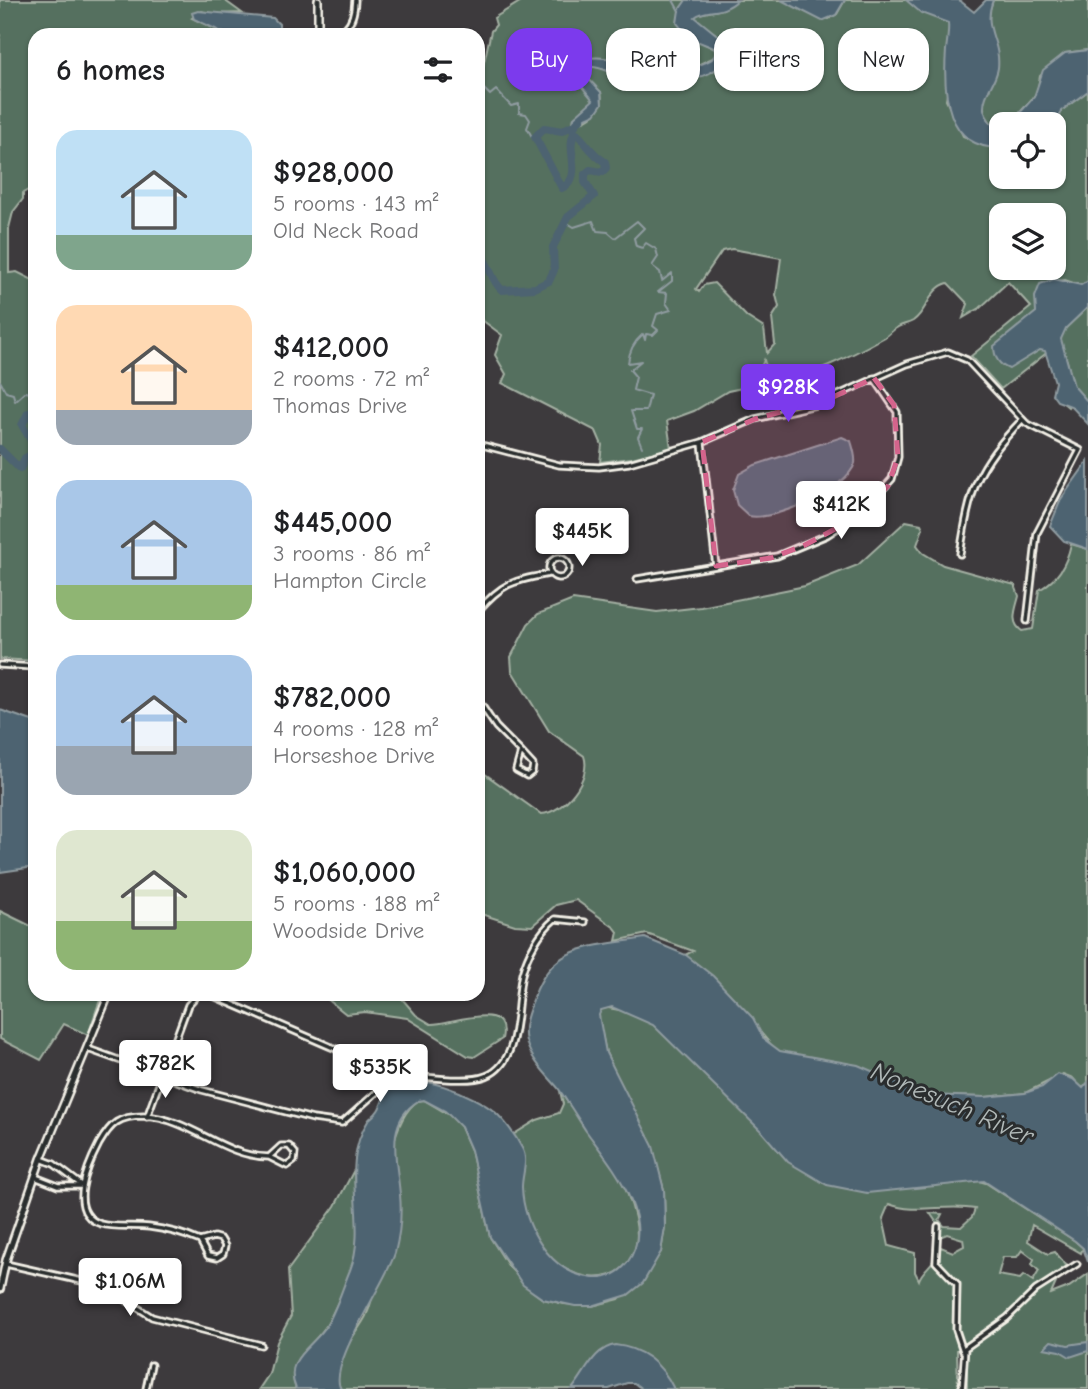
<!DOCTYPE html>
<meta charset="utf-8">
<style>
:root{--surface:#fff;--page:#f2f2f2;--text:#202124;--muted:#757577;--accent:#7c3aed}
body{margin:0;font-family:"Comic Neue",sans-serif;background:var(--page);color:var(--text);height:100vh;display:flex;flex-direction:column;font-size:26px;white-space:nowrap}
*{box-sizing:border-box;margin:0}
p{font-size:23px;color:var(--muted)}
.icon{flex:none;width:38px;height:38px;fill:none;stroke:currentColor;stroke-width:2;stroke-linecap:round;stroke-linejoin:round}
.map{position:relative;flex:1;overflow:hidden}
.panel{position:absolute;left:28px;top:28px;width:457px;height:973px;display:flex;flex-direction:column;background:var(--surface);border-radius:21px;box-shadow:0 2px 5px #0004}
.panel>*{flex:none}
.banner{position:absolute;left:506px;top:28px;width:476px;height:63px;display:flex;gap:14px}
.tools{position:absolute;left:989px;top:112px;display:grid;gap:14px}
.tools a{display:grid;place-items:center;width:77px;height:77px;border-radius:14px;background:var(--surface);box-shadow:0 2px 5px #0004;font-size:35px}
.price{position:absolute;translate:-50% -60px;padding:0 16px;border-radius:7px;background:#fff;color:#222;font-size:23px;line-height:46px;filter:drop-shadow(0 2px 4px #0008)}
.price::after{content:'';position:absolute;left:50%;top:42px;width:21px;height:16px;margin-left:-10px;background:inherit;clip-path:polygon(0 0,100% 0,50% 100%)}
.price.on{background:var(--accent);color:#fff}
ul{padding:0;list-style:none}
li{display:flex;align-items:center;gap:21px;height:175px;padding:0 28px}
li span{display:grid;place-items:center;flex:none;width:196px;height:140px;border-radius:21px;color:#555}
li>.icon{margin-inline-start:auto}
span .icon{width:84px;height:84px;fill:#fffc;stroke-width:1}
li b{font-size:30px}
h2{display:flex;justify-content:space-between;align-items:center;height:84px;padding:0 28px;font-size:30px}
.tag{padding:0 24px;border-radius:21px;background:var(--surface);box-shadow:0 2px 5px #0004;font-size:24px;line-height:63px}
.tag.on{background:var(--accent);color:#fff}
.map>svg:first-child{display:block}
</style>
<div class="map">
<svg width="1088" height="1389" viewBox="0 0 1088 1389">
<rect width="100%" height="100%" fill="#3d3a3d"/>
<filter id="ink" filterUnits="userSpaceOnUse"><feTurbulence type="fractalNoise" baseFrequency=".0143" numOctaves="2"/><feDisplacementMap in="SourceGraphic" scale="14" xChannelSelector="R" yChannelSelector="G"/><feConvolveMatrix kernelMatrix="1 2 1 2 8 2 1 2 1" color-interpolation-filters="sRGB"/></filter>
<g filter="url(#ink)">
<path fill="#556f5e" stroke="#a4b0a3" stroke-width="2" fill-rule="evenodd" d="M0,0H224L242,13L211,14L202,11L192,18L228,35H35V186L23,193V199L13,212L9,228V273L17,272L35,281V661L0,659Z
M523,0H689L680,14C682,39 699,39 716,50L715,57L693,67L674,68L662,60L643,35C623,38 627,50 622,64L604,59L585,61L578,70V77L597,98L574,118L573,124C589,122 605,109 601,92L585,77L584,69C607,61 615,81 633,74C640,64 634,52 640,43C645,50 647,58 651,63C668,83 694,76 715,70L726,55V46L716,34L696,21L694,15L723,9L736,0H786L815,16L829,19L837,14L845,0H909L926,14L950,21L953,29L947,61L950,78L946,100L963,136L986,146H1001V177H1054V169L1061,159L1054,145L1061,111L1088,91V284L1082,286L1065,280L1041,284L1038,296L1042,309L1005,344L1009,353L1016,357L1047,346L1088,307V403L1076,393L1068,407L1061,401L1072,383L1067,361L1057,370L1049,351L1001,389L971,356L1031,307L1008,282L980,308L963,318L968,304L948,283C929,288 928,311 913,321C908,324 903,324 898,327C893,329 890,334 885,337C851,356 810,377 770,382L766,379L768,372L764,360L758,374L761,384L728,391L694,411L667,421L671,448L632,458L600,462L602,445L596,431L502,383L506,374L495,355L502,335L478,317V70L483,67L491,31L496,25L494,18ZM1001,215H1054V268H1001ZM732,249L781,258L776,295L779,307L772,318L775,344L767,353L764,328L747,317L714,283L704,285L699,292L696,289L722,251Z
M993,0H1088V50L1065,53L1040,76L1037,93L1010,124H1001V131L986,120C980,96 984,22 993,0Z
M906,521L921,524L923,528L917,545L923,553L943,565L1015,585L1019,596C1016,609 1009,622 1022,631L1033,629L1039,590C1058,579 1066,566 1071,544L1088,549V1084L1082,1089L1073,1078L1063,1074L1025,1093L985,1097L923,1096L820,1059L778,1053L744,1013L685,955L693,951L647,934L616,941L618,932L615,928L576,900L556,905L532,926L515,925L478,913V769L541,814C564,813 592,778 584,756L549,731L512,671L511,657L528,624L538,614L573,600L657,612L701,607L805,586L858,565Z
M0,911L35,928V994H102L88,1035L64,1024L41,1060L0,1039Z
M321,994H398L416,1015L431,1024C449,1025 511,998 502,1039L474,1057L468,1056L407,1018L365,1012L346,1014Z
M603,1007L630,1012L961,1176L986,1183L1075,1241L1083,1248L1081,1253L1032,1225L1028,1241L1048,1254L1055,1252L1067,1266L1062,1269L1051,1294L1069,1287L1088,1274V1389H967V1352L963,1348L957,1350L958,1389H673L662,1373L574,1389H341C325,1366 356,1336 366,1316C389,1268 374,1129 418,1101L424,1100L456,1119L461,1127L471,1150L490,1237L509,1267L532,1291L543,1299L564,1304L592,1306L619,1299L661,1252L665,1226L664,1190L654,1154L606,1053L598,1015ZM889,1204C916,1215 946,1203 975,1209L972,1217L961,1227L944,1226L939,1220L942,1214L930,1213L941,1229L940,1237L947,1234L963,1239L964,1246L953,1252L941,1247C935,1265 923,1268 919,1280L915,1272V1253L889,1246L883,1218ZM1022,1250L1034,1259L1032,1264L1039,1271L1033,1281L1024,1275L1020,1279L998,1275L1003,1257H1017Z
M560,1091C587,1132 624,1167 635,1218C649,1283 582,1295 544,1252C518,1223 518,1173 511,1136L537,1120L559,1113L563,1104Z
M354,1170C354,1195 363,1222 360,1246C358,1261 336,1306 329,1321C317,1346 283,1356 296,1389H259L269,1374L277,1342L291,1316L288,1270L335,1206Z"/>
<path fill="#4d6471" stroke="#909ca1" stroke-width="2" d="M686,0H738C721,16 706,8 695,17L726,42C734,75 683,87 660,74C650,68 647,57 640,48L636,71L627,76C612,76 602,65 587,67L584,74L601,92L602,104L595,114L573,124L574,117L593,100L577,81L578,63C590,54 606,58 620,61L621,46C628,37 638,29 650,36C655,44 657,55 664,62C676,75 699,66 712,59L716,53L714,48L689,38L677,23L679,10Z
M781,0H845L836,15L822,21Z
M906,0H959L974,12L986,0H993C982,29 1001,40 998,68C996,83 983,94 984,109C986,118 992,126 1001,128V148C945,149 943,92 946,50C947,41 949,31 948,23L921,13Z
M198,11L273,18L279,24V33L228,35L194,19L192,13Z
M1088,50V91L1061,111L1054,144V124H1048L1046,119L1036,124H1010L1034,97L1043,70L1065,53Z
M1054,279L1081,285L1088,281V307L1066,328L1061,339L1074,386L1088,402V424L1071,406L1057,401L1052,394L1055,382L1045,351L1040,350L1009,369C999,365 994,358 994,346L1036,312L1035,297L1040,284Z
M842,437L851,441C853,448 856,456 855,463C848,489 772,522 749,516L737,505L733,490L739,474L755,465Z
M1088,461V549L1064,541L1050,526L1061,499Z
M0,710L35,722V867L0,872Z
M645,938L686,955L713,976L753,1018L764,1039L780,1051L858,1065L927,1095L985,1097L1025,1093L1042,1087L1058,1074L1073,1079L1083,1088L1088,1082V1262L1083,1248L1075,1241L984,1181L867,1193L827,1185L788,1162L762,1132L653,1025L612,1007L601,1010L599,1015L606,1053L653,1146L664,1190L665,1227L661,1252L643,1283L628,1295L592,1306H575L543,1299L523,1285L490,1237L471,1150L461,1127L445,1111L424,1100L418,1101C383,1123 398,1163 400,1195C402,1215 400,1233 395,1253C386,1283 326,1367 341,1389H296C283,1359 311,1348 325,1328C336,1311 342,1289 350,1270C369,1223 338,1167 368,1121C371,1116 373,1117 376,1113C383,1106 382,1095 389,1088C413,1068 475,1095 495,1112C505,1121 516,1136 522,1148C529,1160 522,1174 522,1187C523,1226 550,1274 593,1278C607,1279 618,1274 627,1263C659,1220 610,1164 586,1131C577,1117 568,1102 558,1088C546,1074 531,1060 526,1041C522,1026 529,1011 534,997C553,942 595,947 645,938Z
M1051,1341L1068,1345L1088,1342V1351L1070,1357L1060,1351L1044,1348Z
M615,1345C643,1348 662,1364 674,1389H642L634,1383H627L609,1389H572C585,1374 594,1348 615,1345Z"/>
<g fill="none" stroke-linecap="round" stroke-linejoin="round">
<path stroke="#909ca1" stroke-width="2" d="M673,0L679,11
M280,30L292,35
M293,35H302
M357,35H358
M478,91L484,89L490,95L496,90L511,106L519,104V113L526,114L530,120L527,128L535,142
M566,222L574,227L593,221L597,231L608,232L615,238L637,221L644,228L634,238L636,246L642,248L646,243L656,249L658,257L652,266L660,272L662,281L672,273V281L658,292L667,293L666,303L671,310L657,314L653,326L658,330L653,335L646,334L645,340L643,334C635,341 629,351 628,363L641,361L630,370L636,377L633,390L650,395L646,411H631L637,429H642L638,437L642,447
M0,381L6,392L13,394L15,401L25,392L35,394"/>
<path stroke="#4d6471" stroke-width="8" d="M571,126L562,131L544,128L535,137L562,188C585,177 564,148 575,132
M478,253C490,262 490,280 502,290L535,288L549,281L554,270L553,247L568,217L594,196L585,182V174L590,170L602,172L606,168L605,162C590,153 585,140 572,129L581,118
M35,414L28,413L22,425L35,447
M0,449L20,469L25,458L35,453"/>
<g stroke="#f4f1e8" stroke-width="9">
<path id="street" d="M318,35C344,34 354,27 355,0
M702,443L716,566
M478,444L559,465L599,467L629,463L702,442L755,419L816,405L907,364L948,352L967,360L1026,423L1080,450L1037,533L1027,621
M960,554C970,490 976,467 1022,420
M549 568a10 10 0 1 1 20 0a10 10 0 1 1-20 0Z
M637,579L777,556L827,535L861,513L892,479L898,457L897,412L874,378
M478,611C503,582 513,581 549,574
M0,665L35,667
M478,700L496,727L521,752
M521,752L533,765L532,772L527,776L516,770Z
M209,994L396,1075
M88,1049L202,1090L313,1119L342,1123L396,1075C419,1075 466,1084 486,1076C522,1062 515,1004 522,974C527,955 539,932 555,919L585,922
M147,1117L188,1005L198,994
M281,1146H289L295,1153L294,1161L287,1166L269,1157Z
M41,1159L54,1164L83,1186
M35,1177L58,1186H83
M938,1226L936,1262L957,1284L956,1330L963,1351
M214,1237L221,1239L225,1246L223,1254L217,1258L208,1256L200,1241Z
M200,1241C184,1234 167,1229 149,1227C134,1225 116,1228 101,1224C66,1213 88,1165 99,1144C111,1123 119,1116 144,1116C191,1118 222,1157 269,1157
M6,1264L104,1286L152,1317L261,1345
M146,1389L151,1365
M962,1389L965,1348L1007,1318L1036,1290L1077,1264"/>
</g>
<g stroke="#f4f1e8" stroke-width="10">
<path id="secondary" d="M318,0V35
M0,1289L6,1260L41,1159L109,994"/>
</g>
<use href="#street" stroke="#2a2d2e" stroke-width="3.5"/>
<use href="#secondary" stroke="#2a2d2e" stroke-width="5"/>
</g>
</g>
<path fill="#d4648c" fill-opacity="0.2" stroke="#d4648c" stroke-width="5" stroke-dasharray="14 9" stroke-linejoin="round" d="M874,378L894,405L898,457L888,486L854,519L805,545L771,558L716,566L702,442L755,419L831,398Z"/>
<g text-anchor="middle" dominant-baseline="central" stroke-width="6" stroke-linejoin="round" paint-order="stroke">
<g font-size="26" font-style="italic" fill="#b1b9b8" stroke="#2a2d2e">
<text transform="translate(952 1104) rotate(23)">Nonesuch River</text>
</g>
</g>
</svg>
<div class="tools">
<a><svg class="icon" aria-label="locate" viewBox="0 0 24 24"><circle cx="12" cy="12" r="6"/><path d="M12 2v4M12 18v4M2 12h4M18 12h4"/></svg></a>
<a><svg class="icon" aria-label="layers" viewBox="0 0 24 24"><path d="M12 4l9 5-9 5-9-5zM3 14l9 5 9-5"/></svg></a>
</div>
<b class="price on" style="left:788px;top:424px">$928K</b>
<b class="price" style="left:841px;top:541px">$412K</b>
<b class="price" style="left:582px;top:568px">$445K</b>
<b class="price" style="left:165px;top:1100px">$782K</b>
<b class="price" style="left:380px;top:1104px">$535K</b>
<b class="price" style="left:130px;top:1318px">$1.06M</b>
<div class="banner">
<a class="tag on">Buy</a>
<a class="tag">Rent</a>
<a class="tag">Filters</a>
<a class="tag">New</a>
</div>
<section class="panel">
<h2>6 homes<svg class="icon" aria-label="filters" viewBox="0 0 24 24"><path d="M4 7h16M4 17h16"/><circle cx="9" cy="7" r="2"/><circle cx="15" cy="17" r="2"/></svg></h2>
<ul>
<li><span style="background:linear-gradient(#bfe0f5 75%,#7fa58c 0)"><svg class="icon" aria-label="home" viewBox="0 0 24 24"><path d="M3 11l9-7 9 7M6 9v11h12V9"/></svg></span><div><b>$928,000</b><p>5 rooms · 143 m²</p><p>Old Neck Road</p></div></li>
<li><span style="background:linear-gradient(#ffd9b3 75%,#9aa5b1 0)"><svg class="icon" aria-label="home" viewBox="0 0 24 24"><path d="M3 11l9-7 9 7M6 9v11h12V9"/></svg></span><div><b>$412,000</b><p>2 rooms · 72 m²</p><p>Thomas Drive</p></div></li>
<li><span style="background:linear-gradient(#a9c7e8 75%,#8fb573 0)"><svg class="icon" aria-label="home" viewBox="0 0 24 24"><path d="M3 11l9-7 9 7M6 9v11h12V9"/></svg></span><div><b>$445,000</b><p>3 rooms · 86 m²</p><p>Hampton Circle</p></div></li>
<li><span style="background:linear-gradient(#a9c7e8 65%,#9aa5b1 0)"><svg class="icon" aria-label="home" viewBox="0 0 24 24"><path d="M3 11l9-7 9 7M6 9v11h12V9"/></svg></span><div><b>$782,000</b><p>4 rooms · 128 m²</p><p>Horseshoe Drive</p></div></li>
<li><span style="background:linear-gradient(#dfe7d0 65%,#8fb573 0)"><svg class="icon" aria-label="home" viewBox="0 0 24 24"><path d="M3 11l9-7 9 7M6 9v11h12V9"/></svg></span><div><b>$1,060,000</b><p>5 rooms · 188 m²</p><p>Woodside Drive</p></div></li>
</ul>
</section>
</div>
